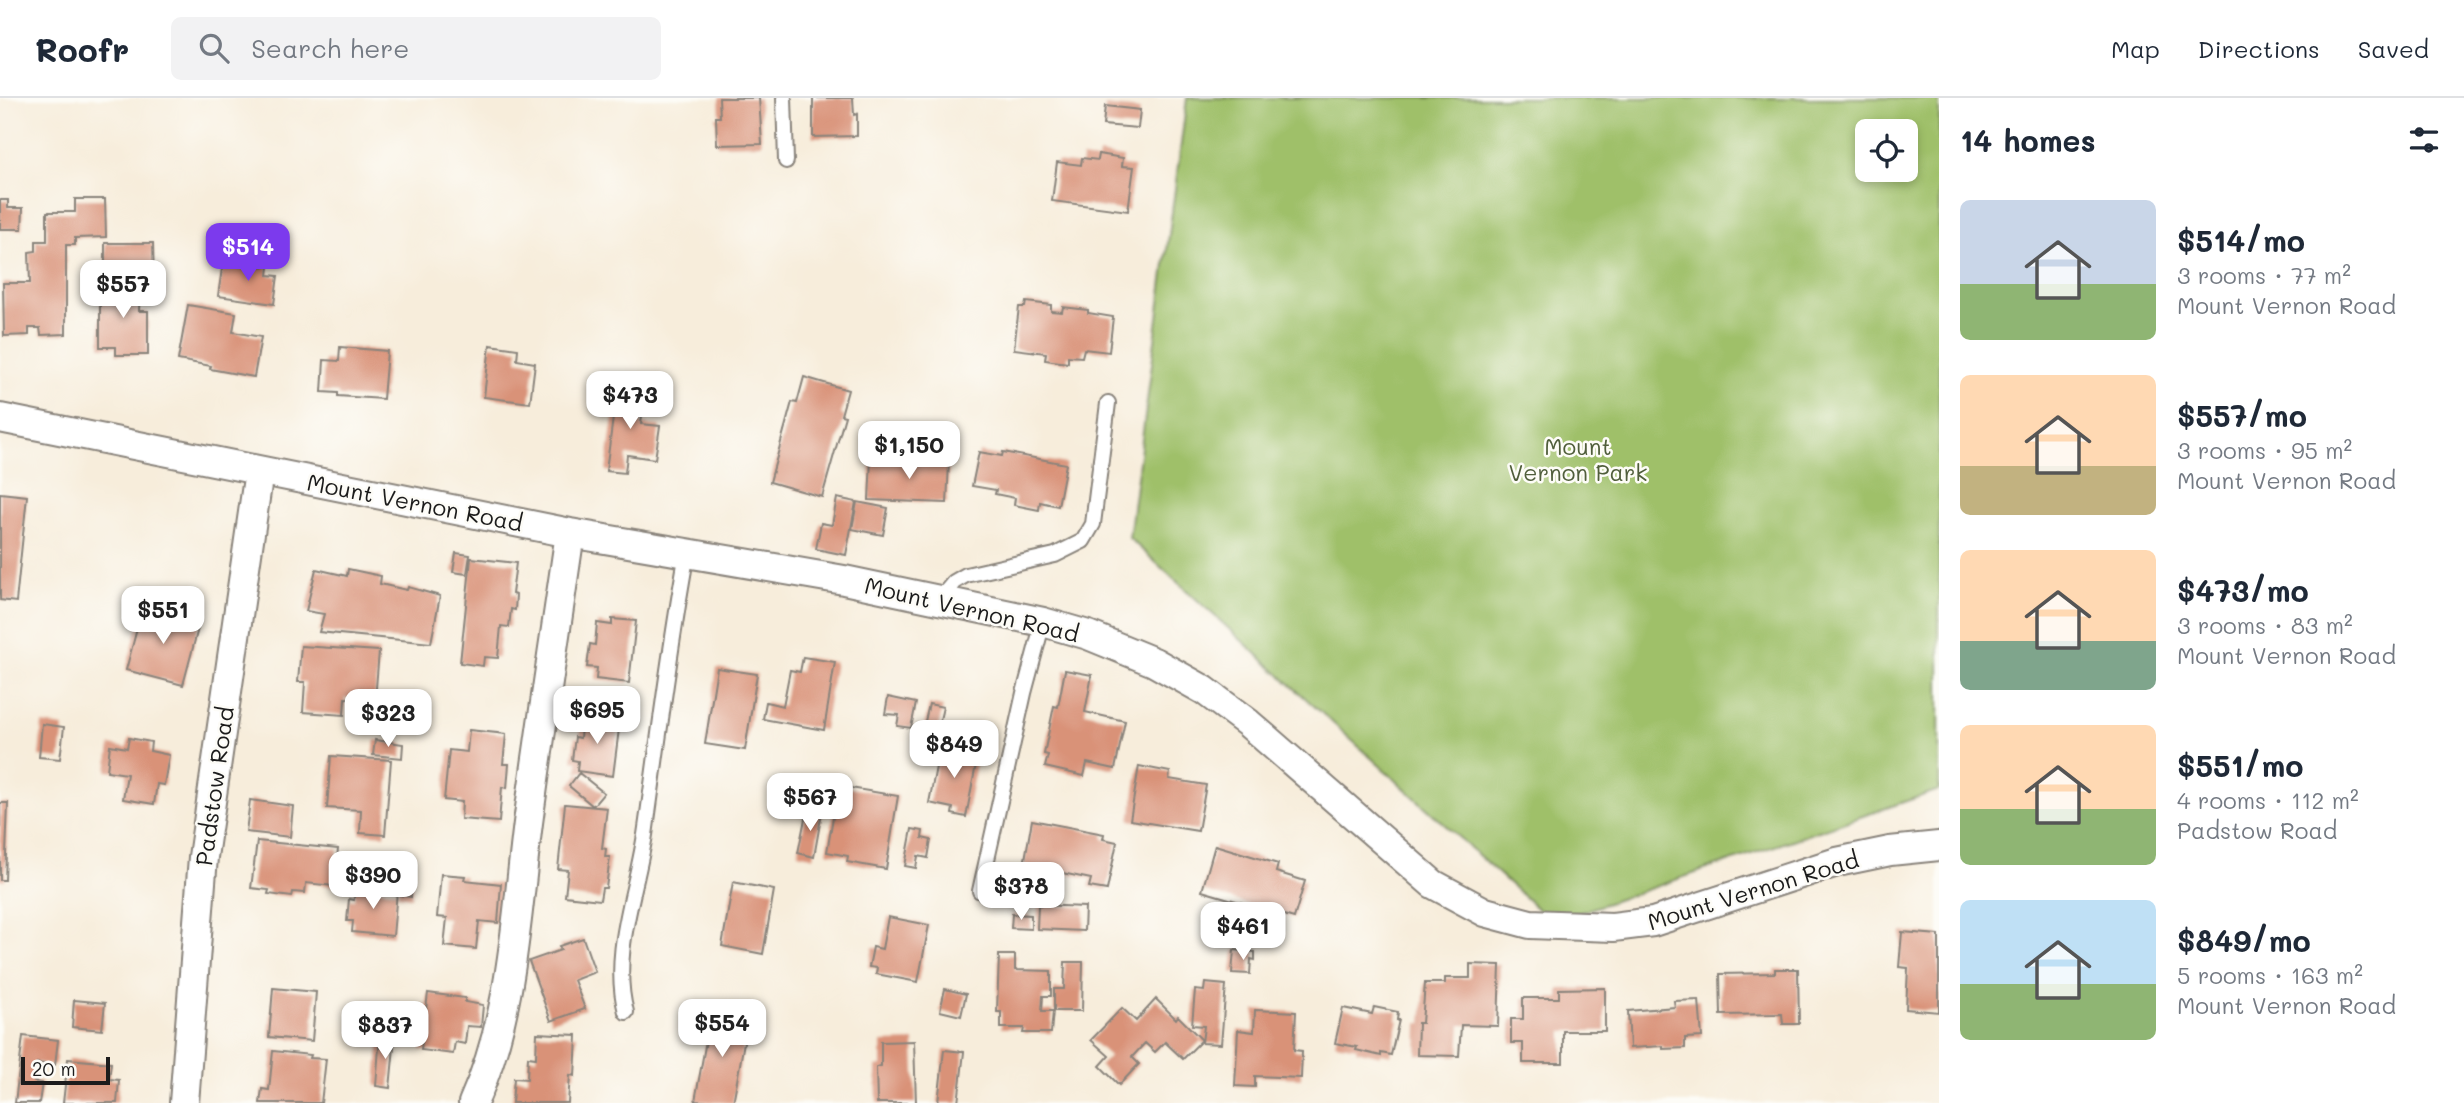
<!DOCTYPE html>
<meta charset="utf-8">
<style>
:root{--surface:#fff;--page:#f2f2f3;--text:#1f2937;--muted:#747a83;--line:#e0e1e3;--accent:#7c3aed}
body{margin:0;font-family:Mali,sans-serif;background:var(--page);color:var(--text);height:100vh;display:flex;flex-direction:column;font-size:26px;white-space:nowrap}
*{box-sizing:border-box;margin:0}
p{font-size:23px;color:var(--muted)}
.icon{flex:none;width:38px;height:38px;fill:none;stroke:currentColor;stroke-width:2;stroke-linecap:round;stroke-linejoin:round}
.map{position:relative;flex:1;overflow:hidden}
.panel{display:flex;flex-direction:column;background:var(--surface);width:525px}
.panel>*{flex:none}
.controls{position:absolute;left:1855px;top:21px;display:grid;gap:14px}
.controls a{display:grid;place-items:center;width:63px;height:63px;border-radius:10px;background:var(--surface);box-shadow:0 4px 10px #0003;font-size:35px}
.scale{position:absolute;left:21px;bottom:18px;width:89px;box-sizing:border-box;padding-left:7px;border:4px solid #1c1c1c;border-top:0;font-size:19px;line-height:24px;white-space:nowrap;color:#1c1c1c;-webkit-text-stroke:5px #fdfcf7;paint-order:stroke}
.price{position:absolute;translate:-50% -60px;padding:0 16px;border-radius:14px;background:#fff;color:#222;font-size:23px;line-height:46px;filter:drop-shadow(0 2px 4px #0008)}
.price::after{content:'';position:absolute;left:50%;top:42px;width:21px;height:16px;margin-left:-10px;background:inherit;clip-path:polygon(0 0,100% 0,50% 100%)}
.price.on{background:var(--accent);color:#fff}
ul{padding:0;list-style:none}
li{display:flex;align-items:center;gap:21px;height:175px;padding:0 21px}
li span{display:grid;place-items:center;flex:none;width:196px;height:140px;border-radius:10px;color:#555}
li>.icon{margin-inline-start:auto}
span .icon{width:84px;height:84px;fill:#fffc;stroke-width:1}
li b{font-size:30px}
h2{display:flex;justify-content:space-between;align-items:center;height:84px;padding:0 21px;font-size:30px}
header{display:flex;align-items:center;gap:42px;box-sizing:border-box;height:98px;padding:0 35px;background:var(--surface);border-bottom:2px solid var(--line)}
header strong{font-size:33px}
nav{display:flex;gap:38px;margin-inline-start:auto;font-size:24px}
.search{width:490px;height:63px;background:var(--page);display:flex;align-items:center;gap:18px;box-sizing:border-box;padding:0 24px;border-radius:10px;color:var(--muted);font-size:26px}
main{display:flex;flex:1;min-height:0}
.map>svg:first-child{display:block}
</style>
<header>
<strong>Roofr</strong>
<div class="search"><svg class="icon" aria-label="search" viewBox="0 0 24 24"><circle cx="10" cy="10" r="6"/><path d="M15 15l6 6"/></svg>Search here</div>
<nav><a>Map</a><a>Directions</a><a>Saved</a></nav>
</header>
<main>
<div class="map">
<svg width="1939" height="1005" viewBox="0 0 1939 1005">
<rect width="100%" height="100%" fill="#fdfcf7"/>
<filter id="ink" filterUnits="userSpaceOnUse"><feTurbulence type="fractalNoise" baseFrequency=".0143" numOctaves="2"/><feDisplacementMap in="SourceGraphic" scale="14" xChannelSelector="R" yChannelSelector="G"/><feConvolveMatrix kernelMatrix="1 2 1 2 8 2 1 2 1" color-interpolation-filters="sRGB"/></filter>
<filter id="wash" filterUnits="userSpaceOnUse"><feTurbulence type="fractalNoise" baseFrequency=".00686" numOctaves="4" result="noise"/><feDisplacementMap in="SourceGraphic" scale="28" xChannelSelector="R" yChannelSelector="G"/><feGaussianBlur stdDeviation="1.57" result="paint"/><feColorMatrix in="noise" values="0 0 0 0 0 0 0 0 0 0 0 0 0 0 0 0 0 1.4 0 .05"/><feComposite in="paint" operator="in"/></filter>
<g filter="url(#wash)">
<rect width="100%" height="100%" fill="#f7eddb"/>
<path fill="#9fc069" stroke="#5e6e42" stroke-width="2" fill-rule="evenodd" d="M1187,0H1939V692L1552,824L1129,440ZM1867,33H1906V72H1867Z"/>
<g id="blocks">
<path fill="#d99278" d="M719,0H759L762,46L717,47L716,19H720Z
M813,0H853L854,17L857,16V38L813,39Z
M1105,8L1140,12L1138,30L1103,27Z
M1099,56L1123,60L1122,68L1134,69L1128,113L1052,103L1057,64L1081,67L1082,60L1098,62Z
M75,101H105L106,139L75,140V147H66V236L41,237L40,230H29V237L4,238L3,185H30L29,154L36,153V143H47V114H75Z
M0,102H8V110H23L22,131H0Z
M105,145H153L154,183L135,184V167H105Z
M223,164L269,169L268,177L278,178L274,206L218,198Z
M100,186H140L139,213H148V257H116V249H100Z
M1026,204L1051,207V213L1062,214L1063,209L1088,212V215L1113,219L1109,254L1084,251L1082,259L1068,258V265L1045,262L1046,255L1014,251L1019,209H1025Z
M188,207L236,215L233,234L261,239L254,279L210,271L211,268L178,262Z
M490,247L518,251L517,262L535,265L530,305L484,299Z
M340,249L387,253L383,301L338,298V295L322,294L324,262L339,263Z
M804,279L848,292L841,317L845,318L822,399L770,384L792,304L797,305Z
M617,289L645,292L641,326L660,328L655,361L627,357L625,375L606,373Z
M979,354L1002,358L1003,354L1066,366L1058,408L1040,404L1039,412L1014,407L1015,400L995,396L996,392L972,388Z
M871,361L949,364L947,405L869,402Z
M0,395L27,398L16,504L0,502Z
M837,400L856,404L846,457L816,451L821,425L832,427Z
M857,404L888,410L883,437L852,431Z
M456,455L470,457L467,476L453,474Z
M471,460L516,465L512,496L516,497L515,512L511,511L509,529L501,528L498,560L484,559L483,568L460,565Z
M316,471L347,478L348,471L381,478L380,486L407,492L408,489L440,498L431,545L319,534L324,516L306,513Z
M143,508L200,523L183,587L126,572Z
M612,521L636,523L629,585L596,581L597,570L587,569L590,546L595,547L597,525L612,527Z
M301,548L379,553L375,602L345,600L344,617L303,614L305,584H298Z
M803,559L835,564L824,632L763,621L766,604L783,608L790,572L800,574Z
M717,570L757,576L745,652L705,646Z
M1065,572L1092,577L1085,614L1125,623L1115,671L1087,665L1084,678L1045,669L1048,657L1044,656L1054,608L1058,609Z
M888,599L916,605L911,630L897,628L899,617L885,616Z
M929,606L943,609L934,648L920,645Z
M365,608L390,609L388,635L363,633Z
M582,618L620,623L613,678L577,673L578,663L572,662L575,639L580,640Z
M42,626L64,629L60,661L39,659Z
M469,632L506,636L503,666H509L507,690L502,689L499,724L461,721L462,704L444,702L449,652L467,654Z
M129,640L151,644L150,653L169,657L164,687L157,686L154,706L123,701L127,676L107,673L110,647L127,650Z
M375,642L403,646L402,660L373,657Z
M940,648L978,656L966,719L952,716L953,710L929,705Z
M331,658L391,662L385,737L360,735L361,712L327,710Z
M1139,668L1170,674L1169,681L1206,687L1198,733L1130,722Z
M579,675L604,695L593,708L569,688Z
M833,687L898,698L886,771L847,764L848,758L827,754L835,708L829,707Z
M250,702L293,708L290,739L246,734Z
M0,705H8L5,782H0Z
M565,706L607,710L602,750L606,751L605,759H610L606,790H602L600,802L565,798L568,772L558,771Z
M807,711L822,714L814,759L798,755Z
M1032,722L1104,736L1103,741L1117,744L1107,792L1089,789L1091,781L1024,767Z
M912,731L923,733L922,740L931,742L928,760L918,758L916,770L905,768Z
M257,743L338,751L334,788L306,785L305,795L293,794L292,799L268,796L269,792L251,790Z
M1215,747L1278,766L1276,774L1305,783L1294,820L1202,793Z
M441,776L465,778L464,782L501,786L498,825L479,823L476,851L444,848L447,820L437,819Z
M733,784L774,792L763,856L722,848Z
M399,785L412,786L411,799L398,797Z
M355,789L397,793L393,838L352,834L353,823H347L349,801L354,802Z
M1038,807L1085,809L1084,833L1037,831Z
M1012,816L1031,817V831L1011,830Z
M888,819L929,827L918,884L876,876L877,870L869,869L873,849L882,851Z
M1902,834L1939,837V914L1906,911L1908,870L1899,869Z
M583,840L595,874L574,882L585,911L551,923L529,863L561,852L559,848Z
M1234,852L1255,854V862L1251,861L1250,876L1232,875Z
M999,857H1015V872L1051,873V898H1043L1042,913H1053L1051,935H1023L1024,930H1001V914H997Z
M1065,864H1083L1082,913H1054V891H1064Z
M1470,866L1500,867L1498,928L1461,927L1459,958L1417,957L1418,925H1422L1425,885H1445V880H1470Z
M1775,871H1798L1799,926H1783L1782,916L1721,917L1720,876L1775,875Z
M1205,885L1226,887L1221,946L1202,945L1204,928L1192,927L1195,892L1204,893Z
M273,890L316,894L312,943L269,939Z
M1605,890V933H1563V965H1523V945H1511V921H1523V900H1559V891Z
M945,891L966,896L961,918L940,913Z
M428,895L465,900V904L483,907L481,929L467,928L465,946L455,944L453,956L421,952Z
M1156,901L1176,921L1178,918L1202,942L1183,961L1165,944L1155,954L1145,945L1132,959L1139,966L1119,987L1100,968L1109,958L1091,942L1122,910L1136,923Z
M74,902L105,905L102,932L72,929Z
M1699,902L1702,939L1685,940V950L1663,951V948L1630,950L1628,913L1675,909L1674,903Z
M1374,909L1398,914L1397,922H1399L1391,957L1381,955V958L1356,952L1357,949L1335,945L1343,910L1372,916Z
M1255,912L1296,914L1294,952L1302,953L1301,980L1255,978V989L1235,988L1238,932L1254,934Z
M711,915L748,922L733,1005L695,1003Z
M537,935L577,937L575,978L570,977L568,1005H512L514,980L527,981L528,959L536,960Z
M380,937L395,939L390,990L376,988Z
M23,938L58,942L55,967L37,965L34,984L42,985L39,1005H15Z
M914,943L916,1005H877L876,969L881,968V944Z
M944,952L964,954L958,1005H938Z
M273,953L311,957L310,960L326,961L321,1005H260L262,991L269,992Z
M68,961L111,965L109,981L119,982L117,1005H63Z"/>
</g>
</g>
<g filter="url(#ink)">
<use href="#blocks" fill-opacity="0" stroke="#8a847c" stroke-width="2"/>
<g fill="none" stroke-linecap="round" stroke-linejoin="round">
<g stroke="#8a847c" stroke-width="18">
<path id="service" d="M784,0L786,63
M939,502L954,484L966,477L1055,457L1083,443L1093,426L1108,305
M980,793L1024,595L1043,524
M626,914C610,853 638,791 646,730C659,638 670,546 687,455"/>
</g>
<g stroke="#8a847c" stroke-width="32">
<path id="minor" d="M0,320L570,435L844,482L1043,524L1088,537L1154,564L1204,592L1248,625L1433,786L1485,814L1530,826L1613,829L1653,824L1837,764L1890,753L1939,748
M184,1005L203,759L259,373
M473,1005C513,917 516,819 528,725C541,628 556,532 570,435"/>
</g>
<use href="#service" stroke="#fff" stroke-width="14"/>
<use href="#minor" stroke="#fff" stroke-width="28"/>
</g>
</g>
<g text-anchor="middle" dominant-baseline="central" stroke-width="5" stroke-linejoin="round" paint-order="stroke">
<g font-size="23" fill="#505e3b" stroke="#fdfcf7">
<text x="1578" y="348">Mount<tspan x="1578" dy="26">Vernon Park</tspan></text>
</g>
<g font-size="23" fill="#1c1c1c" stroke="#fdfcf7">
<text transform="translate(415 404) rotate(11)">Mount Vernon Road</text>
<text transform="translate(972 511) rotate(13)">Mount Vernon Road</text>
<text transform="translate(214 688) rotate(-82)">Padstow Road</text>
<text transform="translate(1753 792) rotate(-17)">Mount Vernon Road</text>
</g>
</g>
</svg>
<div class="controls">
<a><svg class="icon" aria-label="locate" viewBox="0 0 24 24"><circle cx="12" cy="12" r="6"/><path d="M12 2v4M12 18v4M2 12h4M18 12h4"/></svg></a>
</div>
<div class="scale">20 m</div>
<b class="price on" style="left:248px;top:185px">$514</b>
<b class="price" style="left:123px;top:222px">$557</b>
<b class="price" style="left:630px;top:333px">$473</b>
<b class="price" style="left:909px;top:383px">$1,150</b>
<b class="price" style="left:163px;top:548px">$551</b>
<b class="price" style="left:597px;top:648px">$695</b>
<b class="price" style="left:388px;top:651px">$323</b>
<b class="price" style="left:954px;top:682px">$849</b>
<b class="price" style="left:810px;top:735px">$567</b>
<b class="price" style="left:373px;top:813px">$390</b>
<b class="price" style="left:1021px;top:824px">$378</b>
<b class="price" style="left:1243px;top:864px">$461</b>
<b class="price" style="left:722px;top:961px">$554</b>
<b class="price" style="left:385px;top:963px">$837</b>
</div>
<section class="panel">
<h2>14 homes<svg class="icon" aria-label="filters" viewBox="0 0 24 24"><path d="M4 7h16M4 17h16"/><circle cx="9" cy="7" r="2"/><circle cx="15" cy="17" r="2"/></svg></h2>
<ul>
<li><span style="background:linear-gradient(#c9d6e8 60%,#8fb573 0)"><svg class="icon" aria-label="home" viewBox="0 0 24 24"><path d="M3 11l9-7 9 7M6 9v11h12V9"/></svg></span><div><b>$514/mo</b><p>3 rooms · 77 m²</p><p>Mount Vernon Road</p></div></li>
<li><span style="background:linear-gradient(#ffd9b3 65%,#c2b280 0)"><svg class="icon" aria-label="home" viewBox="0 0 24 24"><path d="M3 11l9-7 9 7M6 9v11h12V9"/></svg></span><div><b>$557/mo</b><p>3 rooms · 95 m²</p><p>Mount Vernon Road</p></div></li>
<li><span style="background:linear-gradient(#ffd9b3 65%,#7fa58c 0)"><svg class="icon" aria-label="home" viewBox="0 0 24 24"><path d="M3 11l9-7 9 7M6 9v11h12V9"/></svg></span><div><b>$473/mo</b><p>3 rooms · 83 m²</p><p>Mount Vernon Road</p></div></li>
<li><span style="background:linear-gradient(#ffd9b3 60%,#8fb573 0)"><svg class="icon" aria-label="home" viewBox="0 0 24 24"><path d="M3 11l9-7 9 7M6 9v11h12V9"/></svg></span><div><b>$551/mo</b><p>4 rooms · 112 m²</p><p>Padstow Road</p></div></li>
<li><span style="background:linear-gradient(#bfe0f5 60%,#8fb573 0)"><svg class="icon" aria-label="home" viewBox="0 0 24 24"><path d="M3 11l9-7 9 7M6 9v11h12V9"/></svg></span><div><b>$849/mo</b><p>5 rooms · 163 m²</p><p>Mount Vernon Road</p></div></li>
</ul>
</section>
</main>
